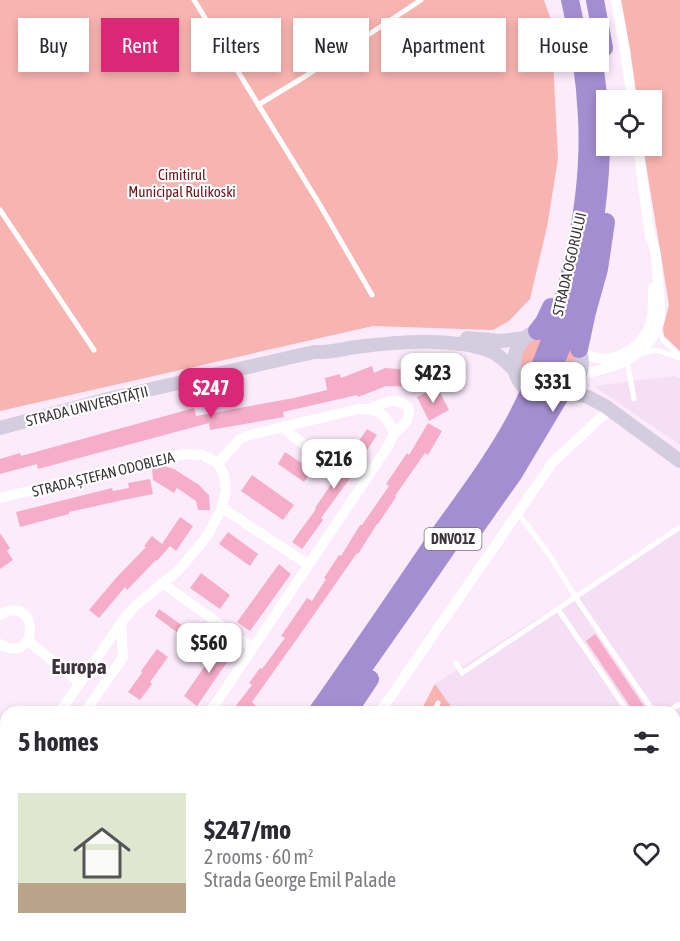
<!DOCTYPE html>
<meta charset="utf-8">
<style>
:root{--surface:#fff;--page:#f7f7f7;--text:#2b2b33;--muted:#7c7c81;--line:#e1e1e2;--accent:#db2777}
body{margin:0;font-family:"Asap Condensed",sans-serif;background:var(--page);color:var(--text);height:100vh;display:flex;flex-direction:column;font-size:22px;white-space:nowrap}
*{box-sizing:border-box;margin:0}
p{font-size:20px;color:var(--muted)}
.icon{flex:none;width:33px;height:33px;fill:none;stroke:currentColor;stroke-width:2;stroke-linecap:round;stroke-linejoin:round}
.map{position:relative;flex:1;overflow:hidden}
.side{position:absolute;left:0px;top:706px;width:681px;height:236px;display:flex;flex-direction:column;background:var(--surface);border-radius:18px 18px 0 0;box-shadow:0 3px 9px #0003}
.side>*{flex:none}
.hud{position:absolute;left:18px;top:18px;width:645px;height:54px;display:flex;gap:12px}
.fabs{position:absolute;left:596px;top:90px;display:grid;gap:12px}
.fabs a{display:grid;place-items:center;width:66px;height:66px;border-radius:0px;background:var(--surface);box-shadow:0 3px 9px #0003;font-size:30px}
.price{position:absolute;translate:-50% -51px;padding:0 14px;border-radius:12px;background:#fff;color:#222;font-size:20px;line-height:39px;filter:drop-shadow(0 2px 3px #0008)}
.price::after{content:'';position:absolute;left:50%;top:36px;width:18px;height:14px;margin-left:-9px;background:inherit;clip-path:polygon(0 0,100% 0,50% 100%)}
.price.current{background:var(--accent);color:#fff}
ul{padding:0;list-style:none}
li{display:flex;align-items:center;gap:18px;height:150px;padding:0 18px}
li+li{border-top:2px solid var(--line)}
li span{display:grid;place-items:center;flex:none;width:168px;height:120px;border-radius:0px;color:#555}
li>.icon{margin-inline-start:auto}
span .icon{width:72px;height:72px;fill:#fffc;stroke-width:1}
li b{font-size:26px}
h2{display:flex;justify-content:space-between;align-items:center;height:72px;padding:0 18px;font-size:26px}
.chip{padding:0 21px;border-radius:0px;background:var(--surface);box-shadow:0 3px 9px #0003;font-size:21px;line-height:54px}
.chip.current{background:var(--accent);color:#fff}
.map>svg:first-child{display:block}
</style>
<div class="map">
<svg width="680" height="941" viewBox="0 0 680 941">
<rect width="100%" height="100%" fill="#fbebfb"/>
<path fill="#f5dff5" d="M672,376L680,378V445L594,386Z
M680,527V941H611L607,936H675V712H455L435,684Z"/>
<path fill="#f8b4b1" d="M0,0H544L551,20L558,159L547,227L530,299L509,321L493,330L373,326L0,411Z
M619,0H680V351L664,336L663,328L669,305L643,146H651V100H635Z
M557,336C563,341 572,347 575,353C585,369 570,386 555,392L525,382C517,369 515,346 533,339C539,336 550,337 557,336Z
M435,684L455,712H420Z
M302,936H607L611,941H300Z"/>
<path fill="#f6adc9" d="M372,366L374,373L385,368L413,370L412,387L386,386L358,397L357,395L283,412L284,417L210,430L209,423L38,469L37,464L0,474V459L20,453L21,456L194,408L196,416L294,398L327,390L325,378L340,374L341,378Z
M437,387L449,410L429,421L417,397Z
M428,423L442,431L428,455L425,453L395,496L396,497L378,524H377L358,554L357,553L306,626L252,702L256,706L252,712H231L252,685L249,683L260,668L262,669L285,638L281,636L307,598L312,601L326,579L324,578L339,555L341,556L360,525H362L389,486L386,484L407,453L409,455Z
M367,429L377,435L361,459H362L351,477L321,518L323,520L302,549L292,542L316,509L315,508L340,471L341,472L357,449L355,447Z
M285,452L312,470L304,482L278,464Z
M164,466L174,469L199,485L209,495L210,510H198L196,501L177,488L174,493L153,480L152,469Z
M252,475L294,505L283,520L241,491Z
M150,479L153,494L123,500L69,512V514L20,527L16,512L112,488L113,491L129,488L128,483Z
M180,517L193,526L176,551L170,546L157,561L156,560L127,590L125,587L99,618L89,610L116,578L146,547L144,546L152,536L162,544Z
M228,532L258,554L250,566L219,544Z
M0,533L10,548L7,551L13,560L0,569Z
M279,564L291,574L250,631L237,622Z
M201,573L230,595L220,609L190,588Z
M159,609L193,633L197,627L206,634L197,647L155,616Z
M595,634L648,712H634L586,641Z
M221,643L234,652L197,706L184,696Z
M157,649L168,657L150,682L152,684L140,700L128,692L142,673L141,671Z"/>
<g fill="none" stroke-linecap="round" stroke-linejoin="round">
<path stroke="#fff" stroke-width="5" d="M194,0L320,205L372,295
M258,105L309,74L421,0
M0,210L94,350
M657,328L663,340L679,356
M642,353L656,350L680,358
M627,361L634,399
M518,513L551,557L576,598L654,712
M558,609L628,712
M456,663L462,673L680,527
M434,712L438,703
M667,712L680,704
M675,743L680,750
M675,782L680,789
M675,871L680,868
M259,941L263,936
M271,941V936"/>
<path stroke="#fff" stroke-width="10" d="M616,0L625,50L632,100
M580,352C586,354 592,357 598,358C619,362 643,345 650,325C654,313 653,300 653,288
M581,374C615,368 655,356 660,315C661,304 659,293 658,283C657,268 657,249 650,237L638,146
M372,408C388,402 395,395 409,408C409,422 404,425 394,434
M283,428L315,453
M0,498L184,454L202,455L218,463L224,475L226,491L222,508L208,535L178,571L136,605L121,623L60,712
M222,508L309,565
M162,583L253,648
M0,615C39,591 41,667 0,644
M28,641L80,683
M85,712L123,657L121,623
M210,712L387,448L394,434C387,414 378,408 358,409L249,435L240,439L218,463
M380,712L553,462L609,410
M0,801L6,792
M0,879L6,883
M57,941L60,936
M219,941L223,936"/>
<path stroke="#d4cde0" stroke-width="14" d="M514 363a34 34 0 1 1 68 0a34 34 0 1 1-68 0Z
M467,338L502,341L525,338
M568,392L588,397L605,406L680,461
M0,428L108,399L314,352C328,353 342,349 356,347C395,342 458,336 494,353C502,357 509,365 515,371"/>
<path stroke="#a48ed2" stroke-width="18" d="M595,0L604,48
M537,331L544,322L551,307
M579,349L587,312L599,269L606,222
M473,531L514,473L560,396
M338,704C380,643 424,583 465,521C489,485 515,449 534,410C571,336 595,253 600,171C603,124 597,77 589,31
M317,712C358,654 398,595 438,536C465,498 494,460 516,419C561,332 592,215 587,117C585,77 579,38 570,0
M348,712L370,679
M159,941L163,936
M176,941L179,936"/>
</g>
<g text-anchor="middle" dominant-baseline="central" stroke-width="4.5" stroke-linejoin="round" paint-order="stroke">
<rect fill="#fff" stroke="#767276" stroke-width="1.5" x="424.5" y="528" width="57" height="22" rx="4.5"/>
<g font-size="14" font-weight="bold" fill="#3b353b">
<text x="453" y="539">DNVO1Z</text>
</g>
<g font-size="15" fill="#6b171d" stroke="#fff">
<text x="182" y="174">Cimitirul<tspan x="182" dy="17">Municipal Rulikoski</tspan></text>
</g>
<g font-size="15" fill="#3b353b" stroke="#fff">
<text transform="translate(569 264) rotate(-77)">STRADA OGORULUI</text>
<text transform="translate(87 406) rotate(-14)">STRADA UNIVERSITĂȚII</text>
<text transform="translate(103 474) rotate(-14)">STRADA ȘTEFAN ODOBLEJA</text>
</g>
<g font-size="21" font-weight="bold" fill="#3e323e" stroke="#fff">
<text x="79" y="666">Europa</text>
</g>
</g>
</svg>
<div class="fabs">
<a><svg class="icon" aria-label="locate" viewBox="0 0 24 24"><circle cx="12" cy="12" r="6"/><path d="M12 2v4M12 18v4M2 12h4M18 12h4"/></svg></a>
</div>
<b class="price" style="left:433px;top:404px">$423</b>
<b class="price" style="left:553px;top:413px">$331</b>
<b class="price current" style="left:211px;top:419px">$247</b>
<b class="price" style="left:334px;top:490px">$216</b>
<b class="price" style="left:209px;top:674px">$560</b>
<div class="hud">
<a class="chip">Buy</a>
<a class="chip current">Rent</a>
<a class="chip">Filters</a>
<a class="chip">New</a>
<a class="chip">Apartment</a>
<a class="chip">House</a>
</div>
<section class="side">
<h2>5 homes<svg class="icon" aria-label="filters" viewBox="0 0 24 24"><path d="M4 7h16M4 17h16"/><circle cx="9" cy="7" r="2"/><circle cx="15" cy="17" r="2"/></svg></h2>
<ul>
<li><span style="background:linear-gradient(#dfe7d0 75%,#b9a48a 0)"><svg class="icon" aria-label="home" viewBox="0 0 24 24"><path d="M3 11l9-7 9 7M6 9v11h12V9"/></svg></span><div><b>$247/mo</b><p>2 rooms · 60 m²</p><p>Strada George Emil Palade</p></div><svg class="icon" aria-label="heart" viewBox="0 0 24 24"><path d="M12 20l-8-8c-3-5 5-10 8-4 3-6 11-1 8 4z"/></svg></li>
</ul>
</section>
</div>
